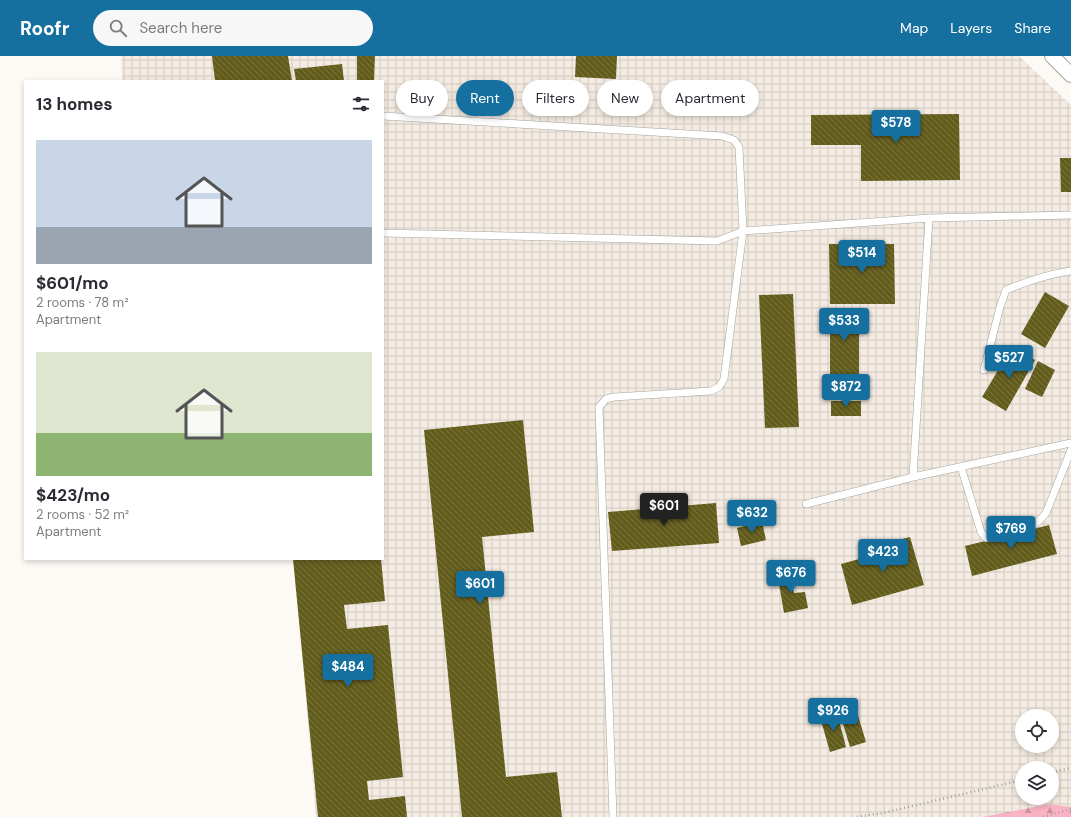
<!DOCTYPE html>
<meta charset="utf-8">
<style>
:root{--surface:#fff;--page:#f7f7f7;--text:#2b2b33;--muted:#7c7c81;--accent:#16709f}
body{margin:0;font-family:"DM Sans",sans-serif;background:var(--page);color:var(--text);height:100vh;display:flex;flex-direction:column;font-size:15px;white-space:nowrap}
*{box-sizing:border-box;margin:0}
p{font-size:13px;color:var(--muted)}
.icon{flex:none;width:22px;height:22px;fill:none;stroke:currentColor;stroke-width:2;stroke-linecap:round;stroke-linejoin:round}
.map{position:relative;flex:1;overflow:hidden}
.drawer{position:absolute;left:24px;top:24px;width:360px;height:480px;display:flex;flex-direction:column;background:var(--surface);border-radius:0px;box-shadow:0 2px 6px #0003}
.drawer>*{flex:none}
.hud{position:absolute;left:396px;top:24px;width:380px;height:36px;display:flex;gap:8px}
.controls{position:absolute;left:1015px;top:653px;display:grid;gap:8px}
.controls a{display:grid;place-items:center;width:44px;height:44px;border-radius:50%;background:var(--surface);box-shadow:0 2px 6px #0003;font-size:20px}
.price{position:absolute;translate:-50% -34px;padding:0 9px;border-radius:4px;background:var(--accent);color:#fff;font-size:13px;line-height:26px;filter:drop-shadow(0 1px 2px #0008)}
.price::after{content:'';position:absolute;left:50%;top:24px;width:12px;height:9px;margin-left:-6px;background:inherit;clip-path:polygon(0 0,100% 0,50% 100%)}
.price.on{background:#222;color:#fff}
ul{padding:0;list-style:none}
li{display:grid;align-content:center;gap:8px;height:212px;padding:0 12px}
li span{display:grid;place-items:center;height:124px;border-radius:0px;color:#555}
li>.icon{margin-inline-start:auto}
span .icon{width:72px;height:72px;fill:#fffc;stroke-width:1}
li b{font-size:17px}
h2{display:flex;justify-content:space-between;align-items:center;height:48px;padding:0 12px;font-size:17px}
.chip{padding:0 14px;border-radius:18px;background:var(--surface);box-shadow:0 2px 6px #0003;font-size:14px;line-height:36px}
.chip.on{background:var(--accent);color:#fff}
header{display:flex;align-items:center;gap:24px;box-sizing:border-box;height:56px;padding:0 20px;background:var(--accent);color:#fff}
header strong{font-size:19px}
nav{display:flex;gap:22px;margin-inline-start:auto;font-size:14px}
.search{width:280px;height:36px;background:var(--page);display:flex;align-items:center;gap:10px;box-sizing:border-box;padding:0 14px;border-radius:22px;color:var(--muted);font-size:15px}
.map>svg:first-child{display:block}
</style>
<header>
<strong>Roofr</strong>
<div class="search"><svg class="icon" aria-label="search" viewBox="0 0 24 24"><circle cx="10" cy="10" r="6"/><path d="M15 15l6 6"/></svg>Search here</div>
<nav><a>Map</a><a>Layers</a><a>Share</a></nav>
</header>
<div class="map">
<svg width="1071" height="761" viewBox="0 0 1071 761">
<defs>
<pattern id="industrial-grid" width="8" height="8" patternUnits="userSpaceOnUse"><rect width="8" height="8" fill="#f4ece2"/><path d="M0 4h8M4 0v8" fill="none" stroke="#d2cbc2"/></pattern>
<pattern id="forest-firs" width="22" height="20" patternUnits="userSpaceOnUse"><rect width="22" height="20" fill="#fab3c4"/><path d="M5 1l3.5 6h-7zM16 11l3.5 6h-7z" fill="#cb92a0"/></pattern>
<pattern id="building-back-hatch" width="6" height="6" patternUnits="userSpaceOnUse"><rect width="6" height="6" fill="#635d1c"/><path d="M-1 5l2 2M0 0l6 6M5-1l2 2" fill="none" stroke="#7b7646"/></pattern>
</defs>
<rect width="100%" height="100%" fill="#fdfaf6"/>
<path fill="url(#industrial-grid)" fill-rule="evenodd" d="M121,0H1019L1071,49V751L1050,748L982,761H316L294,503H383V25H122ZM1022,660H1052V690H1022ZM1022,712H1052V742H1022Z"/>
<path fill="url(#forest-firs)" d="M1050,748L1071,751V761H982Z"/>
<path fill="url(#building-back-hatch)" d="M212,0H288L292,25H215Z
M357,0H375L374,25H357Z
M576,0H617L616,23L575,21Z
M342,8L344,25H296L294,13Z
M959,58L960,124L861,125V89H811V59Z
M1060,102H1071V136H1061Z
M829,188H894L895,248H830Z
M1045,236L1069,250L1045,292L1021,278Z
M793,238L799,371L765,372L759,239Z
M830,252H859V319H830Z
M1012,291L1035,304L1006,355L982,341Z
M1038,305L1055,314L1042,341L1025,333Z
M831,345H861V360H831Z
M523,364L534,476L482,481L506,721L557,716L562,761H462L424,374Z
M716,447L719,487L612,495L608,456Z
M762,466L766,484L741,490L737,472Z
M1049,469L1057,498L972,520L965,490Z
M910,481L924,529L852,549L841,508L888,495L886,487Z
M293,503H381L385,545L344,549L347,573L388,569L403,721L367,725L369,744L405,740L407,761H318Z
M790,514L794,537L805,536L808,552L784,557L777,516Z
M857,656L866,686L850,691L841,661Z
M837,657L846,691L830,696L820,661Z"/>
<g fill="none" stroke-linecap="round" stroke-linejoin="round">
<g stroke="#a7a4a1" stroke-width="8">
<path id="service" d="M383,60L722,80L734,84L739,91L743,175L724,323L719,331L711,335L614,341L606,343L599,351L613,761
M383,177L717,185L743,175L929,162L1071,159
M984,314L1000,251L1006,234C1028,225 1048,218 1071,215
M961,411L981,476L986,482L990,481L1034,469L1040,464L1046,457L1071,394
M913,421L929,162
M806,448L913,421L1071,387"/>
</g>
<g stroke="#a7a4a1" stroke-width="16">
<path id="minor" d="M1052,0L1071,19"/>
</g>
<path stroke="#a3a19e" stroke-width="2.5" stroke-dasharray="1 3" stroke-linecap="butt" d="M1052,716L1071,712
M857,761L883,757L1022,724
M1043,761L1071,753"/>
<use href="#service" stroke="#fff" stroke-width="7"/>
<use href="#minor" stroke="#fff" stroke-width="14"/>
</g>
</svg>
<div class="controls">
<a><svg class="icon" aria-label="locate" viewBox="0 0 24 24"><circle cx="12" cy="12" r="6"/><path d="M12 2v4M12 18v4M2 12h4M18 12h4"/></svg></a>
<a><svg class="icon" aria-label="layers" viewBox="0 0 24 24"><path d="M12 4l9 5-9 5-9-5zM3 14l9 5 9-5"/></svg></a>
</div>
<b class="price" style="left:896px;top:88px">$578</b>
<b class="price" style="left:862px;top:218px">$514</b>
<b class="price" style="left:844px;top:286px">$533</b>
<b class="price" style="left:1009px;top:323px">$527</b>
<b class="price" style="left:846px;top:352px">$872</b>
<b class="price on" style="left:664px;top:471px">$601</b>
<b class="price" style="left:752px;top:478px">$632</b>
<b class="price" style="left:1011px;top:494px">$769</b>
<b class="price" style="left:883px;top:517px">$423</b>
<b class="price" style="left:791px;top:538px">$676</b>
<b class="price" style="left:480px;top:549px">$601</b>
<b class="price" style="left:348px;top:632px">$484</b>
<b class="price" style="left:833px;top:676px">$926</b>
<div class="hud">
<a class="chip">Buy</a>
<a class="chip on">Rent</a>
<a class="chip">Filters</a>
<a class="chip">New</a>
<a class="chip">Apartment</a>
</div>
<section class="drawer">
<h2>13 homes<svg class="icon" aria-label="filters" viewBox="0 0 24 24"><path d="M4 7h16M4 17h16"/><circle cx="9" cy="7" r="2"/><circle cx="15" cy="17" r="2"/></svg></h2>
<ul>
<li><span style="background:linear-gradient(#c9d6e8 70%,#9aa5b1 0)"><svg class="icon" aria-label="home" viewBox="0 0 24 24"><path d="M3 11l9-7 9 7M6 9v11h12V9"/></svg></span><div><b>$601/mo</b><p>2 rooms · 78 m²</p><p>Apartment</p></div></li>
<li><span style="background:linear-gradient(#dfe7d0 65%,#8fb573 0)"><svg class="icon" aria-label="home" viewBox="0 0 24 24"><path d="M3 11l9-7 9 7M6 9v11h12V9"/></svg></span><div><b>$423/mo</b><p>2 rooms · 52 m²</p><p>Apartment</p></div></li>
</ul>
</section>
</div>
